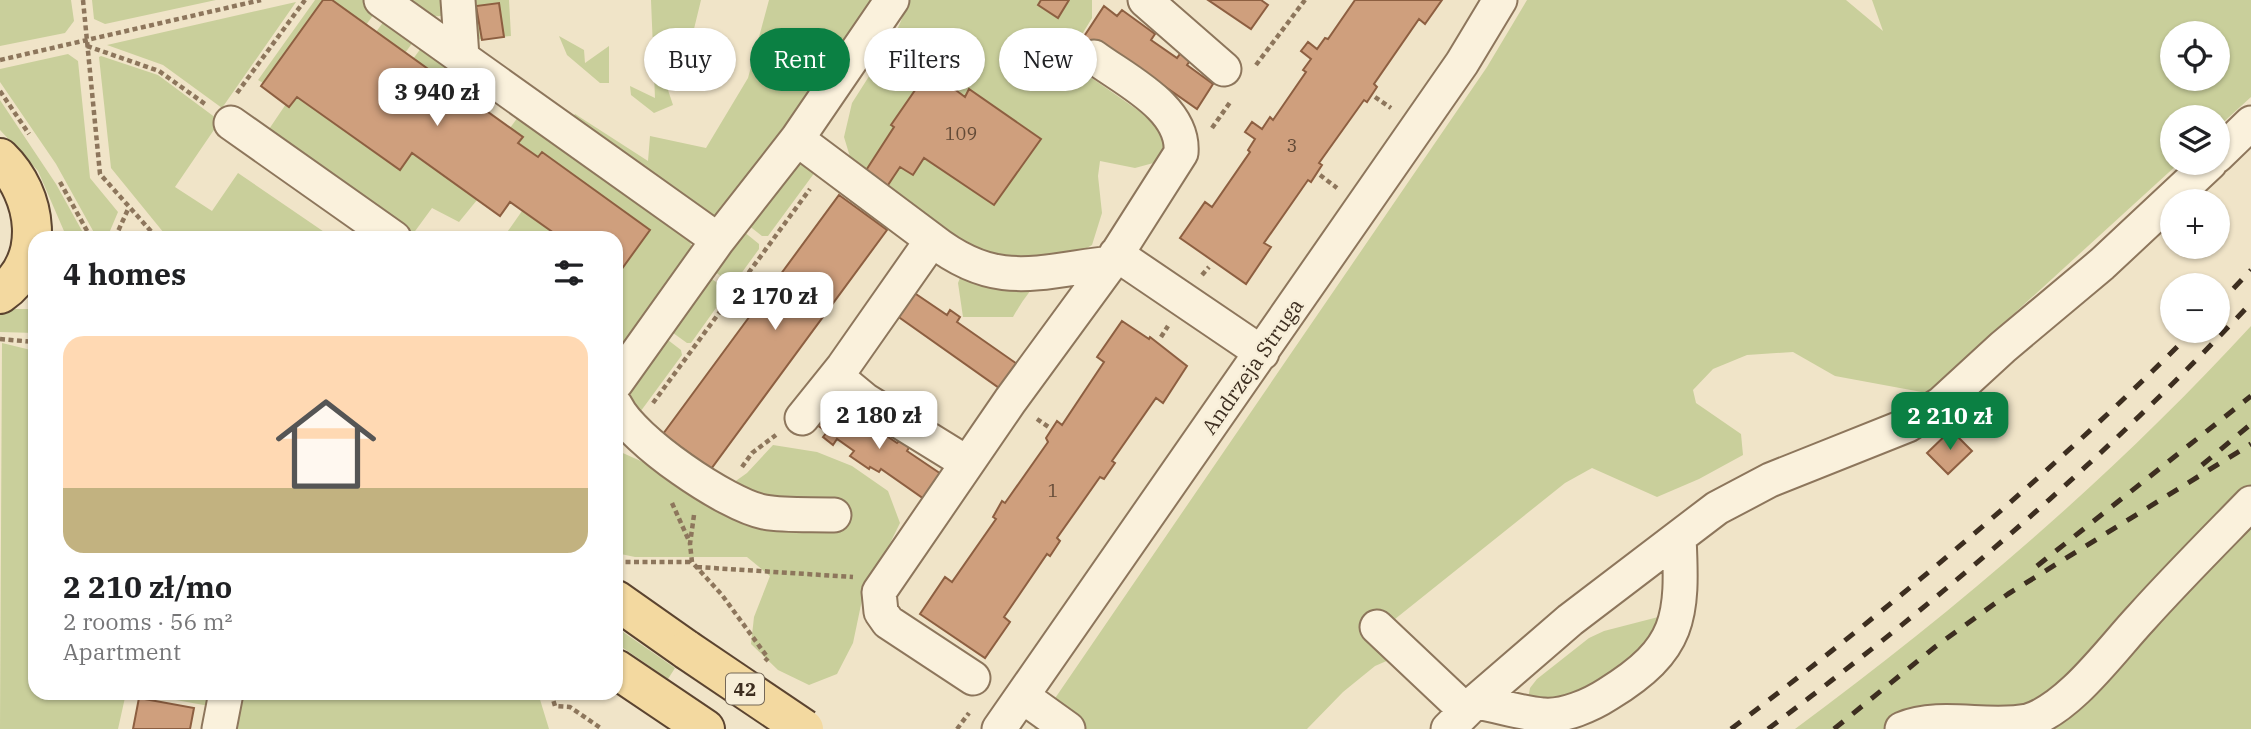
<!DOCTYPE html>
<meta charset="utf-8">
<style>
:root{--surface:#fff;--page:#f2f2f2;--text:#202124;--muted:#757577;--line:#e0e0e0;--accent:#0b8043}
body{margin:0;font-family:"IBM Plex Serif",serif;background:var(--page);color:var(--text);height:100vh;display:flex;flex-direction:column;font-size:26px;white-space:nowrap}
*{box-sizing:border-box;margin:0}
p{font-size:23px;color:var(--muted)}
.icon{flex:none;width:38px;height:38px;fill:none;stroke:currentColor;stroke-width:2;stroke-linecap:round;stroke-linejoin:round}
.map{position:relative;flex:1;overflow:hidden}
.details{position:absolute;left:28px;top:231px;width:595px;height:469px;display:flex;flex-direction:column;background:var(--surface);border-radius:21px;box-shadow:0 2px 5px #0004}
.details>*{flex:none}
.top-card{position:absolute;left:644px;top:28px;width:665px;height:63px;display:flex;gap:14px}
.controls{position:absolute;left:2160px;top:21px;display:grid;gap:14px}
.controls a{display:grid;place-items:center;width:70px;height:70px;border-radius:50%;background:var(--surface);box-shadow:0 2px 5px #0004;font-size:35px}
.price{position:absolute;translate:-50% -60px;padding:0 16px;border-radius:14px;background:#fff;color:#222;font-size:23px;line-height:46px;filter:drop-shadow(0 2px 4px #0008)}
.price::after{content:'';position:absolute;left:50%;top:42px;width:21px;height:16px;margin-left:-10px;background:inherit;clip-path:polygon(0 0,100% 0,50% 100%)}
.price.active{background:var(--accent);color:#fff}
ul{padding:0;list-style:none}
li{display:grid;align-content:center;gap:14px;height:371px;padding:0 35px}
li+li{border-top:2px solid var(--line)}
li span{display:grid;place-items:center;height:217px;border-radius:21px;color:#555}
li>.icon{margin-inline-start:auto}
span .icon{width:126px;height:126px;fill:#fffc;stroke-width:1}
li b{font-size:30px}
h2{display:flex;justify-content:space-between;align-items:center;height:84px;padding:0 35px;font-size:30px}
.pill{padding:0 24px;border-radius:32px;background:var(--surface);box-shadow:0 2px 5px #0004;font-size:24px;line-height:63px}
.pill.active{background:var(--accent);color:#fff}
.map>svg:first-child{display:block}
</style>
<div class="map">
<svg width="2251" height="729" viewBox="0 0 2251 729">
<rect width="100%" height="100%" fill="#f0e4c8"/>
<path fill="#c9cf9b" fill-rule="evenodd" d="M0,0H71L74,21L65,33L0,46Z
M92,0H216L105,24L94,19Z
M315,0H323L263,83L258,80Z
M332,0H363L377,10L366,25Z
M406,0H448L444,15C429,20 418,8 406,0Z
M469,0H509L511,36L475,40Z
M651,0H701L693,33L665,81L673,105L654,113L631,95L630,86L655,98Z
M769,0H879L870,20L715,219L569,122L575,114L648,161L650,136L706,148L748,78Z
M910,0H1092V18L1075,46L1086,74L1152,120L1172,139L1168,159L1135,168L1100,161L1098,176L1102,213L1092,245C1052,268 1036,277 1013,317H963L958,283L967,260L854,170L844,137L852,103L894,37Z
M1527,0H1846L1883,31L1872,0H2251V97L2217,128V117H2172V163H2179L1927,393L1835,376L1793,352L1747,355L1713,369L1693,390L1696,403L1741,434L1743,455L1699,479L1657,497L1592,468L1565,483L1395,619L1419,647L1375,666L1343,692L1307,729H1034L1487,67ZM2172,33H2217V79H2172Z
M296,2L222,108L163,65L107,45Z
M387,17L416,38L405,53L376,32Z
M559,36L584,50L585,63L609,46V83H600L567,55Z
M424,44L499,97L488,112L413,59Z
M68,54L78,61L90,178L118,212L107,238H97L56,164L0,82V69Z
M101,56L158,75L220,121L175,187L212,211L238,173L333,238H168L111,168L99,57Z
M297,97L399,170L412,153L477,200L459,222L432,208L410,238L263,138L286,104L289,107Z
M0,100L56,184L86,238H67L38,171L0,130Z
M521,113L690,238L692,255L622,350L616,353V277L650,230L542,152L538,157L518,143L523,137L510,128Z
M798,160L818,168L768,236H762L748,225Z
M522,211L561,238H503Z
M743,231L759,244V249L735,282L730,283L714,271Z
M709,277L726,289V294L691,343H687L669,330Z
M12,309H35V333L0,332V312Z
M2251,326V729H1795C1959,608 2113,476 2251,326Z
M664,337L681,350L682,355L635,419C621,382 644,366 664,337Z
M2,343L35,351V693H126L118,729H0Z
M773,445L817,452L852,466L888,491L900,523L862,600L853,643L837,674L809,685L778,670L751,644L754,617L770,576L747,557H635L616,553V450L679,478L723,490L747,473Z
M1666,615L1670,621L1589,698L1528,699L1530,688L1537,679L1589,638L1604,631Z
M616,627L675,668L668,679L616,643Z
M137,693H538L549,729H227L226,709Z"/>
<path fill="#cf9f7d" stroke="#8d5f41" stroke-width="2" d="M323,0H332L523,137L518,143L538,157L542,152L650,230L616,277V238H561L510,202L500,216L412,153L400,170L297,97L289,107L261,86Z
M1041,0H1069L1058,18L1038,5Z
M1208,0H1261L1268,5L1251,29Z
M1355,0H1442L1425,24L1419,19L1374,84L1377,87L1367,102L1364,100L1319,163L1322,165L1311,182L1308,180L1264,243L1271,247L1246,284L1180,238L1205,202L1212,207L1250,152L1248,150L1255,139L1245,132L1252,122L1262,129L1270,117L1273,120L1306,72L1303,70L1311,59L1301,51L1308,42L1317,49L1325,38L1328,39Z
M499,3L504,37L482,40L476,6Z
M1104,6L1117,16L1122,10L1155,34L1151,40L1177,58L1182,51L1192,58L1187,65L1213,84L1197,109L1100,41L1097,47L1083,38Z
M929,70L965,97L969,89L1041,139L994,205L924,158L913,175L900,167L884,191L863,175L894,127L891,125Z
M839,195L887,230L711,469L663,434Z
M910,290L947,315L950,310L960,317L957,322L1020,366L1002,390L893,313Z
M1122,321L1149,339L1150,337L1187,366L1163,403L1156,398L1112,461L1115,463L1104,479L1100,477L1057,538L1060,541L1050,556L1047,554L1004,617L1010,622L985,658L920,614L945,577L952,582L996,519L993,517L1002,501L1005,503L1048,442L1046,438L1057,421L1062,425L1104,362L1097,357Z
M834,400L897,443L900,440L910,446L907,451L944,476L927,501L881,469L879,472L870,467L869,469L850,456L854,451L837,439L833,445L823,437L827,432L817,425Z
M1951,430L1972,451L1948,474L1927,453Z
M139,698L194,708L190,729H133Z"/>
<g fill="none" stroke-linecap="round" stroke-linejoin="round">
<g stroke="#8d765c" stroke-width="37">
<path id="minor" d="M381,0L718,240
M458,0L462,57
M1145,0L1224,69
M231,123L394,238
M797,139L932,240L843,367L802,418
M2217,156L2251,123
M932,240C996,290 1036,272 1111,263
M1116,254L1262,353
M836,376L865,400L967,463
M616,383L718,240L797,139L892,0
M616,406C632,440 727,505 764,512C786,516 812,514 834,515
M1377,627L1466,711
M973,678L888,622L881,612L879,592L1010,401L1111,263L1181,153C1185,108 1125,80 1094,57
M1022,696L1068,729
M1475,702C1496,705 1525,714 1543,715C1564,717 1591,705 1608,694C1681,649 1683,618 1679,537
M219,729L226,693
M999,729L1462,63L1500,0
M1448,729L1475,702L1570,620L1717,508L1770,480L1908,425L1942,403L2003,347L2102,264L2210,163
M1902,729C1941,713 1987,729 2028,721C2070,708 2111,650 2141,618C2176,579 2214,541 2251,503"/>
</g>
<g stroke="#5b4430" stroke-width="42">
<path id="major" d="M0,158C38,195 47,261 0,294
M616,600L687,650
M616,669L705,729"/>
</g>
<path stroke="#8d765c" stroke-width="4.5" stroke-dasharray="5 3.5" stroke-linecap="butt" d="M83,0L100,174L157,238
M87,46L159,71L205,104
M0,60L261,0
M1256,65L1305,0
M0,91L29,134
M237,93L305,0
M1375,97L1391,108
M1212,128L1231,101
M1320,175L1337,188
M60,182L91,238
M115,238L129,207
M1202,275L1209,267
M1161,337L1168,326
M0,339L35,342
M653,403L810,189
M1037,419L1050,428
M742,467L752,453L776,435
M672,503L690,543
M694,515L690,544L692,562L722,595L768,658L765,661
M617,562H692
M697,567L853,577
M551,693L555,706L570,707L602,729
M957,729L969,713"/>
<use href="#minor" stroke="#faf1dc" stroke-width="33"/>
<use href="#major" stroke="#f3d9a0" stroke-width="38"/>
<path stroke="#3d2e20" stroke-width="5" stroke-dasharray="12 12" stroke-linecap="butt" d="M2217,306L2251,270
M2202,465L2251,424
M2037,566L2251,396
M1731,729C1893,606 2049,476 2193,331
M1768,729C1940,600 2104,460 2251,303
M1834,729L1935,647L2008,594L2251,444"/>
<g stroke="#5b4430" stroke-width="42" stroke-linecap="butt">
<path id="major-bridge" d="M687,650L804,729"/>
</g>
<use href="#major-bridge" stroke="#f3d9a0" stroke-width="38"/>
</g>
<g text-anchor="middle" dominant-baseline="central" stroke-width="5" stroke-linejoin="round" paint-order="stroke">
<g font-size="18" fill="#624a37">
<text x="961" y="133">109</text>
<text x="1292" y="145">3</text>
<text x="1053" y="490">1</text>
</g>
<rect fill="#f7eed8" stroke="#756857" stroke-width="2" x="726" y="673.5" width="38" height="31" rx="5"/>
<g font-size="19" font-weight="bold" fill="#3d2e20">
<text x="745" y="689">42</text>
</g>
<g font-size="21" fill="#3d2e20" stroke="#f7eed8">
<text transform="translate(1252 366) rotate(-55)">Andrzeja Struga</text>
</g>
</g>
</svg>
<div class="controls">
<a><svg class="icon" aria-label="locate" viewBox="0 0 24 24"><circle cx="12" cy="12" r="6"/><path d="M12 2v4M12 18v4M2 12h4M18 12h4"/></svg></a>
<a><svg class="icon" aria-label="layers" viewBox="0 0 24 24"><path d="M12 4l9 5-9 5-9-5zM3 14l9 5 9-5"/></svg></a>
<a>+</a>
<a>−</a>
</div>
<b class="price" style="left:437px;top:128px">3 940 zł</b>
<b class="price" style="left:775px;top:332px">2 170 zł</b>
<b class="price" style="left:879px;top:451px">2 180 zł</b>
<b class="price active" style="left:1950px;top:452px">2 210 zł</b>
<div class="top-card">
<a class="pill">Buy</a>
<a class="pill active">Rent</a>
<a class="pill">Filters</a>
<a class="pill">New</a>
</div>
<section class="details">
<h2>4 homes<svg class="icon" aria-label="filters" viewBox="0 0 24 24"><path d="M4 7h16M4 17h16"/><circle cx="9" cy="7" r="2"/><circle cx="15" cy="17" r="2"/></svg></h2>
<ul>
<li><span style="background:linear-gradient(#ffd9b3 70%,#c2b280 0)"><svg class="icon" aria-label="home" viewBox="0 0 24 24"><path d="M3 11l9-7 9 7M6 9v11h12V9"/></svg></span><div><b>2 210 zł/mo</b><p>2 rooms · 56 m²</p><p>Apartment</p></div></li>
</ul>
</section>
</div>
